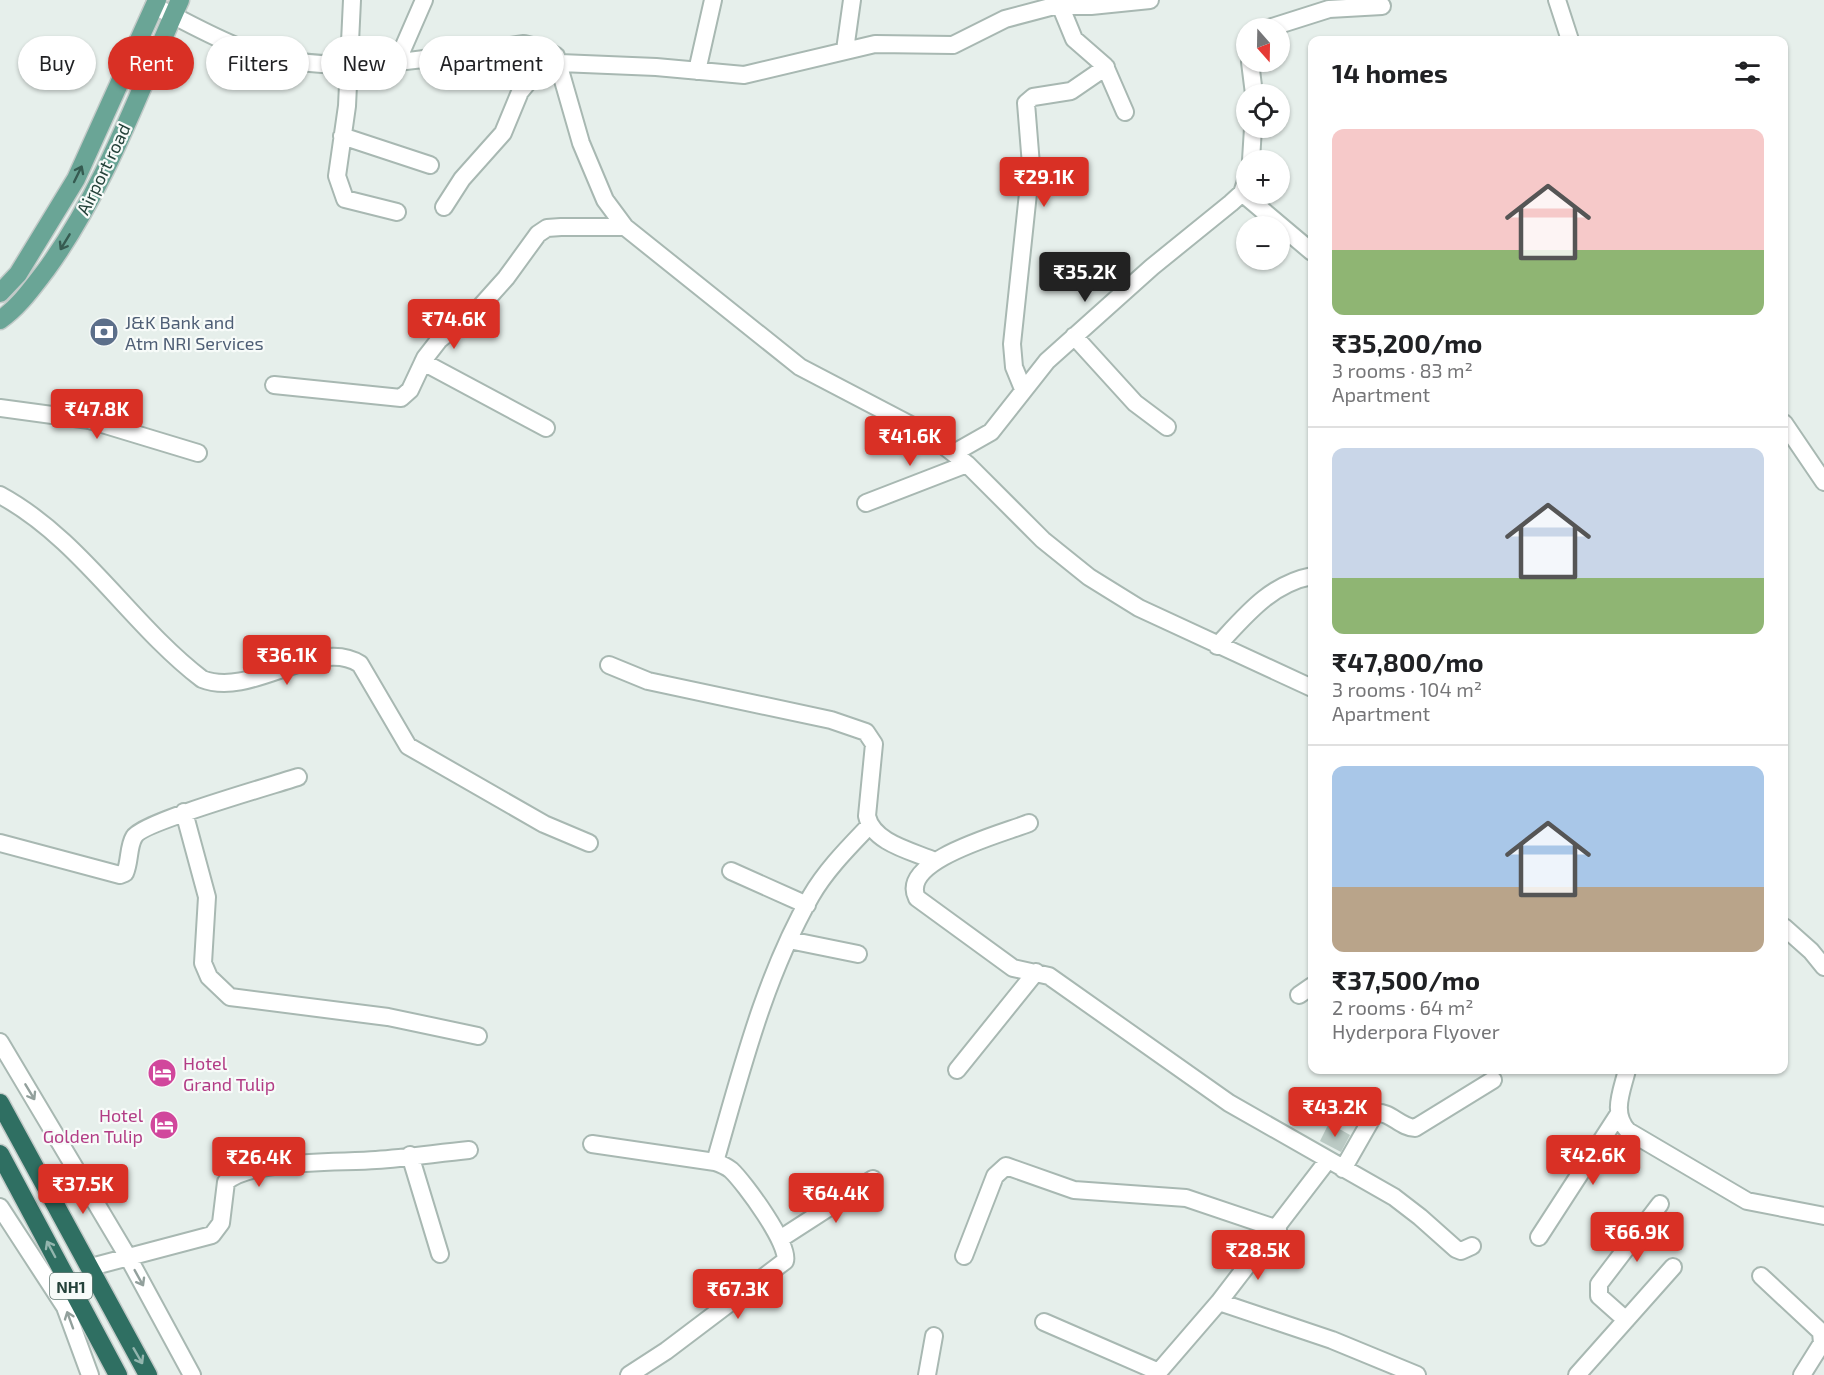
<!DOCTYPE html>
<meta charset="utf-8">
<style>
:root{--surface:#fff;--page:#f2f2f2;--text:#202124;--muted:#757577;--line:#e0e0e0;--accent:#d93025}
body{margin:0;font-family:"Exo 2",sans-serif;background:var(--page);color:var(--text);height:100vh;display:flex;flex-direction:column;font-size:22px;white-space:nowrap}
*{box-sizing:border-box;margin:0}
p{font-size:20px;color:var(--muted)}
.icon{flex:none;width:33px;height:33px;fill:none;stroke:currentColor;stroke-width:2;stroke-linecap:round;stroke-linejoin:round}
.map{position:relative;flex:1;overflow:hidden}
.details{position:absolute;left:1308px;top:36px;width:480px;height:1038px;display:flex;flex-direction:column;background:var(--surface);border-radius:12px;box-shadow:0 2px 4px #0004}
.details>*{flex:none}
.guide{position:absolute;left:18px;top:36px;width:570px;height:54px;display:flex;gap:12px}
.needle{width:39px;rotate:160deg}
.controls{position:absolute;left:1236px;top:18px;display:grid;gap:12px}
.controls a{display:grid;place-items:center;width:54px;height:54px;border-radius:50%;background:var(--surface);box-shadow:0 2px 4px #0004;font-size:30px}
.price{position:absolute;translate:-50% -51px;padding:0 14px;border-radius:6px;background:var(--accent);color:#fff;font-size:20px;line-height:39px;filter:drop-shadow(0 2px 3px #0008)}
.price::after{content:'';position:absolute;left:50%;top:36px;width:18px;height:14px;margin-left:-9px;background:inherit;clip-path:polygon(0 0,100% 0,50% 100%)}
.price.on{background:#222;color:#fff}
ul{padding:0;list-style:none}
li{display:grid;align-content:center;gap:12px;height:318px;padding:0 24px}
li+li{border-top:2px solid var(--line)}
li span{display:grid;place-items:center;height:186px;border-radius:12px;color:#555}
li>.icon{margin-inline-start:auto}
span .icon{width:108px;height:108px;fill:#fffc;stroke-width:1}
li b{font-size:26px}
h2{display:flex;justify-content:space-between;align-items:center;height:72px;padding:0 24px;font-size:26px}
.chip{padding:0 21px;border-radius:27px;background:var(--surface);box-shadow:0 2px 4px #0004;font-size:21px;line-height:54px}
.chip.on{background:var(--accent);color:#fff}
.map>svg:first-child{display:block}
</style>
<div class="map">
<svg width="1824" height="1375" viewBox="0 0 1824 1375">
<rect width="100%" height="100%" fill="#e6efeb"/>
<path fill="#bbcac4" d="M1329,1123L1350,1135L1341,1152L1320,1141Z"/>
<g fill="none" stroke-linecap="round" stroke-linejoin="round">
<g stroke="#a8b8b2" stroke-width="20">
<path id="minor" d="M352,0L347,106L337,176L345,199L397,212
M1557,0L1570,40
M1060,5L1074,39L1105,66L1125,112
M154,6C183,20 212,37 241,48C332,81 431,57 524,44L544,49L556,56L581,143L605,200L625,227L800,367L930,435L967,464L1043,540L1089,577L1139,608L1312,688
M1269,28L1329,9L1382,6
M845,50L852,0
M397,62L424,0
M1250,62L1254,94
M697,71L713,0
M342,136L430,165
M1251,160L1253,128
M1242,193L1312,252
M444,207L462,179L503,133L520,92L529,81L560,63L656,67L744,75L875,44L953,45L1005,19L1054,6H1091L1150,0
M1074,336L1135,403L1167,427
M423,362L546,428
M274,385L401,398L410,390L425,358L439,340L480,307L506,278L538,234L547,228L561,227H625
M1023,389L1014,367L1012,344L1031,165L1026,103L1033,97L1071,91L1106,67
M0,408L89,420L198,453
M1784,423L1824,482
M954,453L991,432L1047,361L1152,267L1231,203L1242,193L1246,181
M0,495C81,539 130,624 202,679C252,699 317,636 360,664L408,746L544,824L589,843
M866,503L967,464
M1217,646C1245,616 1270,584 1312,576
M609,665L648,681L831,720L866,732L874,744L867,816C873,843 912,851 935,861
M184,812L207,897L203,963L209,977L230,997L388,1017L478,1036
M1029,823C1005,833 898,860 917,898L1013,968L1049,976L1229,1103L1394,1197L1420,1217L1456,1249L1461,1251L1472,1246
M0,843L120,875L125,873C130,862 128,847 134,837C142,822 274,785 298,777
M731,871L807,905
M1784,927L1811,951L1824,967
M789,940L858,954
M1299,995L1312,986
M0,1042L128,1257L192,1375
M957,1070L1036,972
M1627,1070C1622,1091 1611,1113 1628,1131L1747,1201L1824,1216
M592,1144L715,1162
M410,1155L440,1254
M1343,1169L1375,1113C1389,1110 1401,1128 1415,1128L1493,1080
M0,1207L65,1307L90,1375
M1539,1237L1618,1115
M780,1239L873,1179
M964,1256L995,1176L1006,1166L1074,1190L1186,1198L1278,1229
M91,1267L212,1235L221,1223L226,1182C251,1159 342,1163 376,1160C407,1158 438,1153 469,1150
M1761,1276L1821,1332L1822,1343L1802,1375
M1219,1302L1332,1340L1417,1375
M1626,1320L1599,1296V1284L1660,1204
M1044,1322L1159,1372
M629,1375L666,1351L785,1261C791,1246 744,1182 731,1170C726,1166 721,1164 715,1162C741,1072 764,978 811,896C826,870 848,848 869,826
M927,1375L934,1336
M1156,1375L1219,1302L1328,1160
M1577,1375L1673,1267"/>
</g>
<g stroke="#c2cac8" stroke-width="21">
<path id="major" d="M0,293L18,274L76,179L157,0
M0,320C19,307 32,288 46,270C105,189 139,91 180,0"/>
</g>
<g stroke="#c2cac8" stroke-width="21">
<path id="highway" d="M0,1103L148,1375
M0,1154L118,1375"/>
</g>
<use href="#minor" stroke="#fff" stroke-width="16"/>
<use href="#major" stroke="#6aa596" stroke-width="18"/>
<use href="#highway" stroke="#2f6f62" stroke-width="18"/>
</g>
<defs><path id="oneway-shaft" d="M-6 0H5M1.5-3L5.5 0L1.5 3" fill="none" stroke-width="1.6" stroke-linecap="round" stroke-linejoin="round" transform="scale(1.5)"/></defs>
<g stroke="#365b51">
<use href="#oneway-shaft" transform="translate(78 174) rotate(-64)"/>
<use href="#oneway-shaft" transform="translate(65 242) rotate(121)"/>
</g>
<g stroke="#92a09c">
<use href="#oneway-shaft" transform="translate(30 1092) rotate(59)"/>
<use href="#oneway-shaft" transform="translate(139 1278) rotate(61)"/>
<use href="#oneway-shaft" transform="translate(70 1320) rotate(-110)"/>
</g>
<g stroke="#93b5ae">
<use href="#oneway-shaft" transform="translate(51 1249) rotate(-118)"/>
<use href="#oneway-shaft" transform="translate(138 1356) rotate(60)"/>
</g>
<defs>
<g id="bank-disc" transform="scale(1.5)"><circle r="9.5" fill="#5c6f8a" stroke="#f7fbf9"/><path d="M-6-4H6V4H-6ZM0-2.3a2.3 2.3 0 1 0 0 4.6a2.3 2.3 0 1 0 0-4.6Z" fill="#fff"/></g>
<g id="hotel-disc" transform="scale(1.5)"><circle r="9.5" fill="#d1479c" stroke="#f7fbf9"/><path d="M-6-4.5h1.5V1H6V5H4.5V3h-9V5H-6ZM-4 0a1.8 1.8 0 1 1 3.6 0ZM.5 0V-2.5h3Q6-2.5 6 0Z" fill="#fff"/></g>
</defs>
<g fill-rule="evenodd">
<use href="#bank-disc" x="104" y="332"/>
<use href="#hotel-disc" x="162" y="1073"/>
<use href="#hotel-disc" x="164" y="1125"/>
</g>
<g text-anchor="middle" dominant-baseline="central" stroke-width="4.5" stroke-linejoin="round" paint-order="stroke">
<rect fill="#f7fbf9" stroke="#637a73" stroke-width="1.5" x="50" y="1273" width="42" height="26" rx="4.5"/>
<g font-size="16" font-weight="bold" fill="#24423a">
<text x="71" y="1286">NH1</text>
</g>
<g font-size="18" fill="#24423a" stroke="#f7fbf9">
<text transform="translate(103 169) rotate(-64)">Airport road</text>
</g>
<g font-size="18" fill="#4e5e75" stroke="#f7fbf9" text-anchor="start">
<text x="125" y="322">J&amp;K Bank and<tspan x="125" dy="21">Atm NRI Services</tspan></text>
</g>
<g font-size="18" fill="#b23c85" stroke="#f7fbf9" text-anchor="start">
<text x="183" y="1063">Hotel<tspan x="183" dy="21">Grand Tulip</tspan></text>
<text x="143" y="1115" text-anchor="end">Hotel<tspan x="143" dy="21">Golden Tulip</tspan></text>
</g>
</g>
</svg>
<div class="controls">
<a><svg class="needle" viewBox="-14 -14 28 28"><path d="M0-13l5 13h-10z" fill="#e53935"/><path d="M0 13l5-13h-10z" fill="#757577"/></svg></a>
<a><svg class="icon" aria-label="locate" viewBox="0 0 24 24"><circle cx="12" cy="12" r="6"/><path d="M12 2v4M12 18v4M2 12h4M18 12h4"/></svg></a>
<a>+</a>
<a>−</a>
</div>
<b class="price" style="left:1044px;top:208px">₹29.1K</b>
<b class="price on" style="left:1085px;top:303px">₹35.2K</b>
<b class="price" style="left:454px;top:350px">₹74.6K</b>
<b class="price" style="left:97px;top:440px">₹47.8K</b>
<b class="price" style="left:910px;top:467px">₹41.6K</b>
<b class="price" style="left:287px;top:686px">₹36.1K</b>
<b class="price" style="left:1335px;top:1138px">₹43.2K</b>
<b class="price" style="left:1593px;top:1186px">₹42.6K</b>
<b class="price" style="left:259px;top:1188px">₹26.4K</b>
<b class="price" style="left:83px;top:1215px">₹37.5K</b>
<b class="price" style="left:836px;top:1224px">₹64.4K</b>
<b class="price" style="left:1637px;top:1263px">₹66.9K</b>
<b class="price" style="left:1258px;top:1281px">₹28.5K</b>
<b class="price" style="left:738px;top:1320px">₹67.3K</b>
<div class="guide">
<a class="chip">Buy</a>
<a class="chip on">Rent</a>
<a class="chip">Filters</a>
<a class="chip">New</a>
<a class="chip">Apartment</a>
</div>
<section class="details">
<h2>14 homes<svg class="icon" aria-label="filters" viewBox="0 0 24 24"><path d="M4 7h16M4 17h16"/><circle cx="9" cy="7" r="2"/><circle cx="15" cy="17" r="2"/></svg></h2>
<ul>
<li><span style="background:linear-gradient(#f6c9c9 65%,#8fb573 0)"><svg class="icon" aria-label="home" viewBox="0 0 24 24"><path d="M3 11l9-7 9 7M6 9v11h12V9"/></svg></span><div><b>₹35,200/mo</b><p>3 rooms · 83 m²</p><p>Apartment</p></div></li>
<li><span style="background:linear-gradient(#c9d6e8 70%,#8fb573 0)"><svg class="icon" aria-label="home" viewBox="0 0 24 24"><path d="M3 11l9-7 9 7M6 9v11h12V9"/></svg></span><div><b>₹47,800/mo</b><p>3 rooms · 104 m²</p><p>Apartment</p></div></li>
<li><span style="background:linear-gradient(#a9c7e8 65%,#b9a48a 0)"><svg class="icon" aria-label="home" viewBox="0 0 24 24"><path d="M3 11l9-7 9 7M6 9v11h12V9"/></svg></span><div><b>₹37,500/mo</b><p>2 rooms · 64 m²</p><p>Hyderpora Flyover</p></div></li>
</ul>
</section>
</div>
